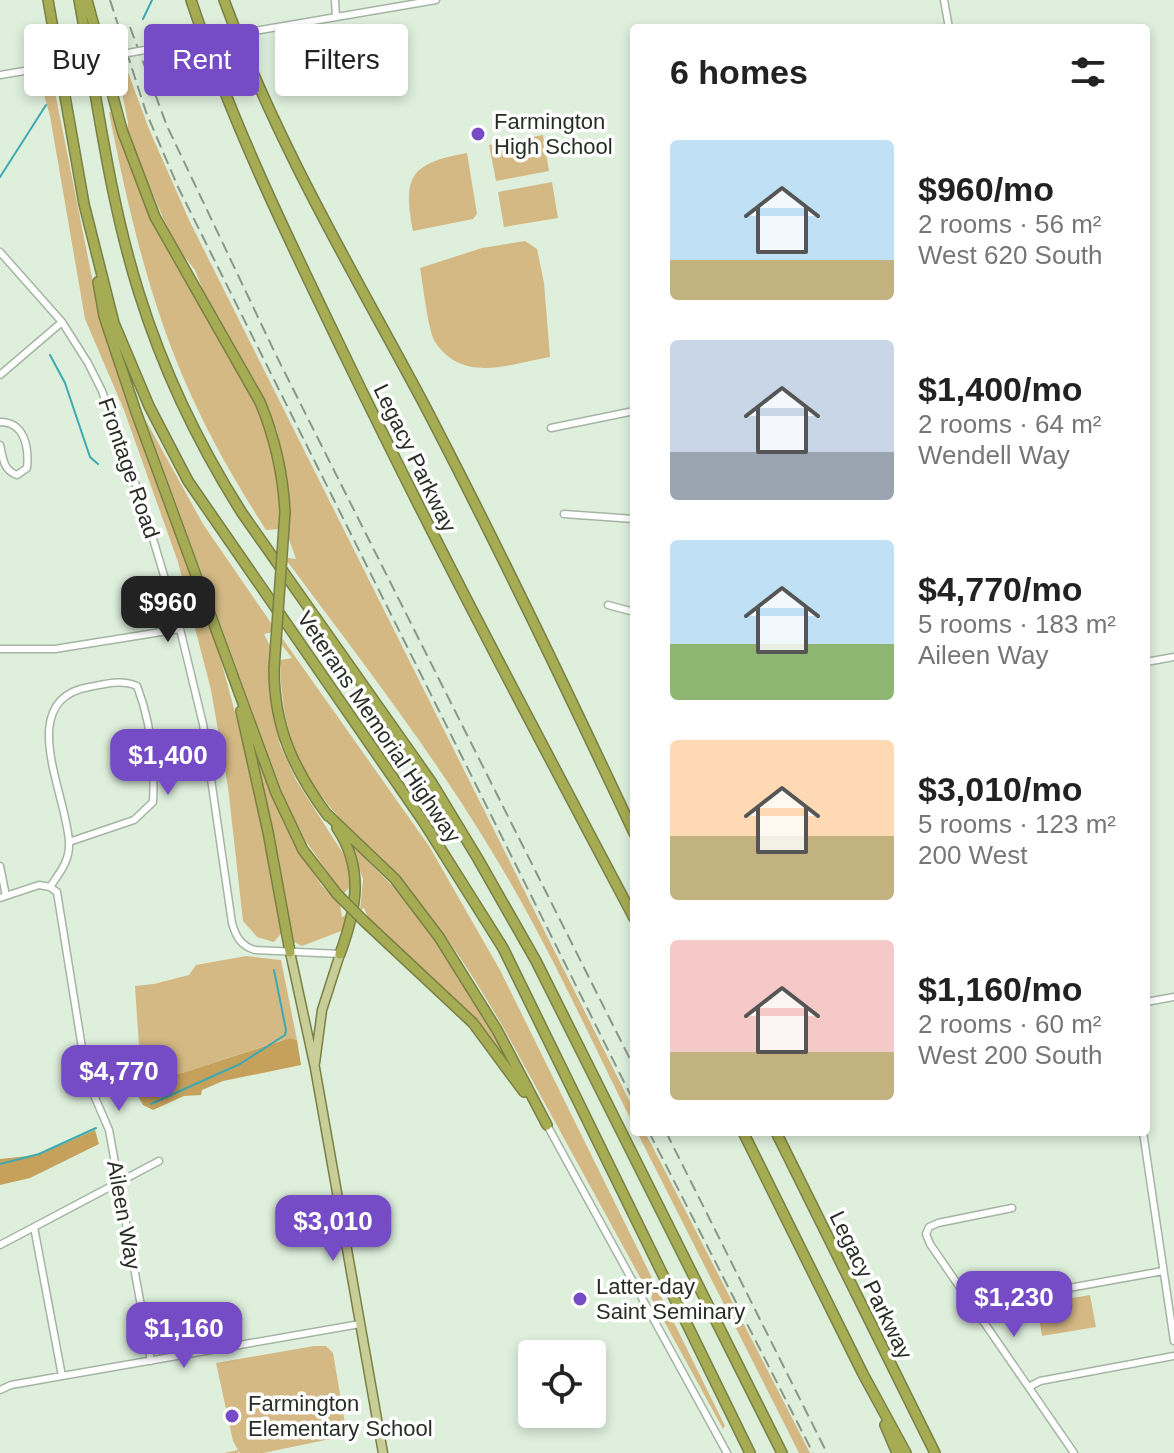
<!DOCTYPE html>
<meta charset="utf-8">
<style>
:root{--surface:#fff;--page:#f2f2f2;--text:#222;--muted:#767676;--accent:#754cc5}
body{margin:0;font-family:Helvetica,sans-serif;background:var(--page);color:var(--text);height:100vh;display:flex;flex-direction:column;font-size:30px;white-space:nowrap}
*{box-sizing:border-box;margin:0}
p{font-size:26px;color:var(--muted)}
.icon{flex:none;width:44px;height:44px;fill:none;stroke:currentColor;stroke-width:2;stroke-linecap:round;stroke-linejoin:round}
.map{position:relative;flex:1;overflow:hidden}
.panel{position:absolute;left:630px;top:24px;width:520px;height:1112px;display:flex;flex-direction:column;background:var(--surface);border-radius:8px;box-shadow:0 4px 12px #0003}
.panel>*{flex:none}
.banner{position:absolute;left:24px;top:24px;width:486px;height:72px;display:flex;gap:16px}
.controls{position:absolute;left:518px;top:1340px;display:grid;gap:16px}
.controls a{display:grid;place-items:center;width:88px;height:88px;border-radius:8px;background:var(--surface);box-shadow:0 4px 12px #0003;font-size:40px}
.price{position:absolute;translate:-50% -68px;padding:0 18px;border-radius:16px;background:var(--accent);color:#fff;font-size:26px;line-height:52px;filter:drop-shadow(0 2px 4px #0008)}
.price::after{content:'';position:absolute;left:50%;top:48px;width:24px;height:18px;margin-left:-12px;background:inherit;clip-path:polygon(0 0,100% 0,50% 100%)}
.price.active{background:#222;color:#fff}
ul{padding:0;list-style:none}
li{display:flex;align-items:center;gap:24px;height:200px;padding:0 40px}
li span{display:grid;place-items:center;flex:none;width:224px;height:160px;border-radius:8px;color:#555}
li>.icon{margin-inline-start:auto}
span .icon{width:96px;height:96px;fill:#fffc;stroke-width:1}
li b{font-size:34px}
h2{display:flex;justify-content:space-between;align-items:center;height:96px;padding:0 40px;font-size:34px}
.pill{padding:0 28px;border-radius:8px;background:var(--surface);box-shadow:0 4px 12px #0003;font-size:28px;line-height:72px}
.pill.active{background:var(--accent);color:#fff}
.map>svg:first-child{display:block}
</style>
<div class="map">
<svg width="1174" height="1453" viewBox="0 0 1174 1453">
<rect width="100%" height="100%" fill="#deefdc"/>
<path fill="#d5b984" d="M125,64L149,129L190,222L634,1110V1126C588,1034 545,938 491,850C430,749 357,655 287,561L288,558L296,559L289,539L288,483L277,430L256,383L203,290L195,270L180,251L163,218L127,132L128,122L116,65Z
M52,77L100,318L127,404L159,489H161L219,653L258,798L283,931L274,942L257,937L243,921L228,787L211,690L178,562L124,410L85,319L50,116L43,91L46,78Z
M109,112H112C125,155 141,197 162,237C213,333 285,414 280,529L266,530C238,486 212,442 191,395C150,305 128,209 109,112Z
M543,135L549,171L496,181L489,145Z
M467,153L477,214L473,219L413,231C402,176 411,163 467,153Z
M552,182L558,218L504,227L498,192Z
M525,241L537,249L544,283L550,357C510,364 463,384 435,342C428,331 423,284 420,268L482,248Z
M145,419L203,524L273,626V632L264,634L272,650L270,697L280,745L296,780L344,855L354,883L343,894L305,840L285,800Z
M282,638L429,846L500,970L725,1426L723,1429L502,1025C474,978 446,932 409,891C334,808 282,782 280,660L292,658L281,644Z
M253,744L283,821L301,855L322,886L340,904L342,917L349,913L344,930L302,946L294,942Z
M350,843L410,904L452,959L517,1073L459,1002L369,920L364,908L360,910L363,879Z
M246,956L281,960L297,1040L290,1038L280,1041L179,1074L154,1075L135,1091L140,1061L135,986L154,984L189,975L196,965Z
M637,1132H645L810,1453H799Z
M1090,1295L1096,1327L1042,1336L1037,1304Z
M314,1346H326L333,1353L346,1429L345,1436L263,1453H240L238,1451V1453H224L238,1450L233,1441L216,1363Z"/>
<path fill="#c5a15c" d="M290,1038L297,1040L301,1065L223,1081L202,1090L201,1095L184,1096L153,1110L143,1105L135,1091L154,1075L179,1074Z
M95,1130L99,1144L30,1178L0,1185V1159L38,1155Z"/>
<g fill="none" stroke-linecap="round" stroke-linejoin="round">
<path stroke="#3ca9b3" stroke-width="2" d="M143,19L152,0
M0,177L46,105
M50,355L65,383L90,457L98,464
M151,1104L240,1064L285,1035L286,1030L274,970
M0,1164L39,1154L96,1128"/>
<g stroke="#a4b5a3" stroke-width="9">
<path id="minor" d="M335,0L336,17
M944,0L949,28
M254,31L436,0
M0,75L36,69
M0,252L62,322L88,363L102,391L142,502L180,629L203,724L232,923C236,937 241,946 255,950L340,954
M0,375L62,322
M0,422C25,422 29,448 27,468L17,475C3,470 3,458 0,445
M551,428L634,411
M564,514L634,519
M608,605L634,612
M0,649H55L180,629
M1146,662L1174,657
M152,747L205,739
M0,866L6,896
M50,887C60,872 70,861 69,842C67,795 14,700 89,687C106,684 121,679 137,686C151,722 155,764 153,802L134,820L69,842
M50,887L57,892L87,1079L109,1130L151,1361
M0,898L39,885L50,887
M1146,1002L1174,997
M547,1125L727,1453
M1143,1132L1174,1341
M1012,1208L938,1223L929,1227L926,1234L930,1244L1074,1453
M34,1227L62,1376
M0,1245L159,1161
M979,1315L1008,1299L1163,1271
M1029,1387L1040,1381L1174,1356
M0,1390L11,1385L62,1376L360,1324"/>
</g>
<g stroke="#798044" stroke-width="11">
<path id="major" d="M290,952L315,1068L383,1453
M315,1063L322,1010L340,954"/>
</g>
<g stroke="#798044" stroke-width="12">
<path id="highway" d="M48,0L84,204L114,323L149,406L188,481L423,821L503,948L750,1453
M79,0C97,98 109,198 139,293C163,370 199,445 242,513L432,783L478,859L536,961L782,1453
M87,0L122,130L155,217L260,402C275,438 283,473 285,512
M191,0C232,123 288,238 344,354C436,545 535,731 634,918
M224,0C278,147 353,271 426,408C499,548 567,690 634,833
M98,282L104,316L136,412L276,793L303,850L337,894
M274,669C274,728 294,770 328,816
M241,711L268,832L290,952
M327,814L395,879L439,937L497,1030L547,1125
M337,828C365,870 356,910 340,954
M365,922L473,1023L524,1092
M743,1132L863,1374L906,1453
M776,1132L935,1453
M885,1425L897,1453"/>
</g>
<use href="#minor" stroke="#fff" stroke-width="6"/>
<use href="#major" stroke="#c9cd98" stroke-width="8"/>
<use href="#highway" stroke="#a5ac54" stroke-width="9"/>
<path stroke="#8b9789" stroke-width="2" stroke-dasharray="12 6" stroke-linecap="butt" d="M110,0L146,112L178,187L634,1102
M130,27L167,126L276,355L634,1067
M649,1132L813,1453
M666,1132L827,1453"/>
<g stroke="#a4b5a3" stroke-width="9" stroke-linecap="butt">
<path id="minor-bridge" d="M36,69L254,31"/>
</g>
<g stroke="#798044" stroke-width="12" stroke-linecap="butt">
<path id="highway-bridge" d="M274,669L285,512
M337,894L365,922"/>
</g>
<use href="#minor-bridge" stroke="#fff" stroke-width="6"/>
<use href="#highway-bridge" stroke="#a5ac54" stroke-width="9"/>
</g>
<g fill="#754cc5" stroke="#fff" stroke-width="3">
<circle cx="478" cy="134" r="8"/>
<circle cx="580" cy="1299" r="8"/>
<circle cx="232" cy="1416" r="8"/>
</g>
<g text-anchor="middle" dominant-baseline="central" stroke-width="7" stroke-linejoin="round" paint-order="stroke">
<g font-size="22" fill="#282e27" stroke="#fff" text-anchor="start">
<text x="494" y="121">Farmington<tspan x="494" dy="25">High School</tspan></text>
<text x="596" y="1286">Latter-day<tspan x="596" dy="25">Saint Seminary</tspan></text>
<text x="248" y="1403">Farmington<tspan x="248" dy="25">Elementary School</tspan></text>
</g>
<g font-size="22" fill="#282e27" stroke="#fff">
<text transform="translate(415 458) rotate(64)">Legacy Parkway</text>
<text transform="translate(129 468) rotate(71)">Frontage Road</text>
<text transform="translate(379 727) rotate(56)">Veterans Memorial Highway</text>
<text transform="translate(124 1215) rotate(80)">Aileen Way</text>
<text transform="translate(871 1285) rotate(64)">Legacy Parkway</text>
</g>
</g>
</svg>
<div class="controls">
<a><svg class="icon" aria-label="locate" viewBox="0 0 24 24"><circle cx="12" cy="12" r="6"/><path d="M12 2v4M12 18v4M2 12h4M18 12h4"/></svg></a>
</div>
<b class="price active" style="left:168px;top:644px">$960</b>
<b class="price" style="left:168px;top:797px">$1,400</b>
<b class="price" style="left:119px;top:1113px">$4,770</b>
<b class="price" style="left:333px;top:1263px">$3,010</b>
<b class="price" style="left:1014px;top:1339px">$1,230</b>
<b class="price" style="left:184px;top:1370px">$1,160</b>
<div class="banner">
<a class="pill">Buy</a>
<a class="pill active">Rent</a>
<a class="pill">Filters</a>
</div>
<section class="panel">
<h2>6 homes<svg class="icon" aria-label="filters" viewBox="0 0 24 24"><path d="M4 7h16M4 17h16"/><circle cx="9" cy="7" r="2"/><circle cx="15" cy="17" r="2"/></svg></h2>
<ul>
<li><span style="background:linear-gradient(#bfe0f5 75%,#c2b280 0)"><svg class="icon" aria-label="home" viewBox="0 0 24 24"><path d="M3 11l9-7 9 7M6 9v11h12V9"/></svg></span><div><b>$960/mo</b><p>2 rooms · 56 m²</p><p>West 620 South</p></div></li>
<li><span style="background:linear-gradient(#c9d6e8 70%,#9aa5b1 0)"><svg class="icon" aria-label="home" viewBox="0 0 24 24"><path d="M3 11l9-7 9 7M6 9v11h12V9"/></svg></span><div><b>$1,400/mo</b><p>2 rooms · 64 m²</p><p>Wendell Way</p></div></li>
<li><span style="background:linear-gradient(#bfe0f5 65%,#8fb573 0)"><svg class="icon" aria-label="home" viewBox="0 0 24 24"><path d="M3 11l9-7 9 7M6 9v11h12V9"/></svg></span><div><b>$4,770/mo</b><p>5 rooms · 183 m²</p><p>Aileen Way</p></div></li>
<li><span style="background:linear-gradient(#ffd9b3 60%,#c2b280 0)"><svg class="icon" aria-label="home" viewBox="0 0 24 24"><path d="M3 11l9-7 9 7M6 9v11h12V9"/></svg></span><div><b>$3,010/mo</b><p>5 rooms · 123 m²</p><p>200 West</p></div></li>
<li><span style="background:linear-gradient(#f6c9c9 70%,#c2b280 0)"><svg class="icon" aria-label="home" viewBox="0 0 24 24"><path d="M3 11l9-7 9 7M6 9v11h12V9"/></svg></span><div><b>$1,160/mo</b><p>2 rooms · 60 m²</p><p>West 200 South</p></div></li>
</ul>
</section>
</div>
